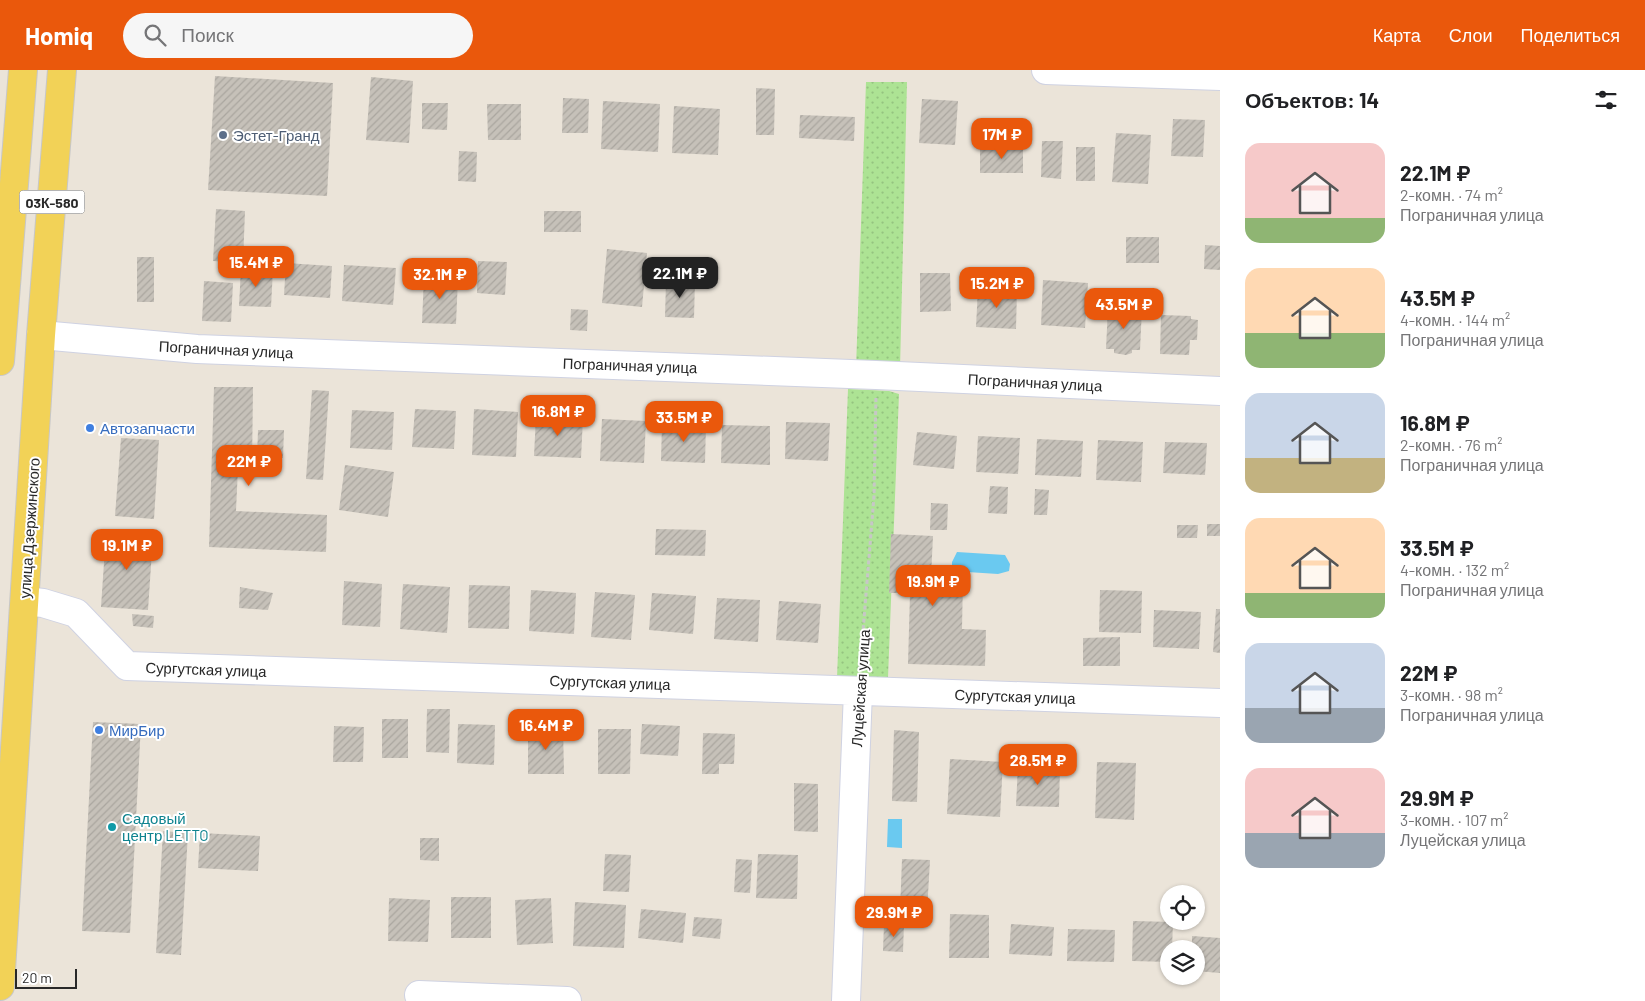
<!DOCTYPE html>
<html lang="ru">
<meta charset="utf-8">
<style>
:root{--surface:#fff;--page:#f6f6f6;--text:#202124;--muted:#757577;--accent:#ea580c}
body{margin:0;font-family:Barlow,sans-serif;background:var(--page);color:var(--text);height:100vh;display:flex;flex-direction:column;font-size:19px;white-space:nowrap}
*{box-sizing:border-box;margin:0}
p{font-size:16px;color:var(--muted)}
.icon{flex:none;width:28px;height:28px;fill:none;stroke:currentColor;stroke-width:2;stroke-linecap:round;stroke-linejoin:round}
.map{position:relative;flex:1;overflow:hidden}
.details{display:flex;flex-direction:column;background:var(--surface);width:425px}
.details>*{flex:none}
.buttons{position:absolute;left:1160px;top:815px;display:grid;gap:10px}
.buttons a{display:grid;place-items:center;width:45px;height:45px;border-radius:50%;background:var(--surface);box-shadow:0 1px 4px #0004;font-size:25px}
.scale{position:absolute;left:15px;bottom:12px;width:62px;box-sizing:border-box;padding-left:5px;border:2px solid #282828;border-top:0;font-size:14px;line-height:18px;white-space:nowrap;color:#282828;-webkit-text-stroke:4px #fff;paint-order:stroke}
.price{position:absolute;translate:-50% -42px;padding:0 11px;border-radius:10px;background:var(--accent);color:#fff;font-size:16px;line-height:32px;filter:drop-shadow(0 1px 2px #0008)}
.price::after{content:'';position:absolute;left:50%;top:30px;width:15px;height:11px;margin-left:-8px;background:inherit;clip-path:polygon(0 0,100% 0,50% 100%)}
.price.on{background:#222;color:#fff}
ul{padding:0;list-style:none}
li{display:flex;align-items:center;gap:15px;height:125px;padding:0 25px}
li span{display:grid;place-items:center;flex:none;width:140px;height:100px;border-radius:15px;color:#555}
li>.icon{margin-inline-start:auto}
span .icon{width:60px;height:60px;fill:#fffc;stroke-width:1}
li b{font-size:21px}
h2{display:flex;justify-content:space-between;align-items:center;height:60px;padding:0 25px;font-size:21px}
header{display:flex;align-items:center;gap:30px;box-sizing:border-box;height:70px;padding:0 25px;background:var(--accent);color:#fff}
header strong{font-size:24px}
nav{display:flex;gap:28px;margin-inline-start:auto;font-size:18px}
.search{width:350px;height:45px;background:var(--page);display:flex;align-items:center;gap:12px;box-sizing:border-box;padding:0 18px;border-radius:28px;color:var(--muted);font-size:19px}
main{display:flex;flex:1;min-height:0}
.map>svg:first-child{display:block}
</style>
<header>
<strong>Homiq</strong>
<div class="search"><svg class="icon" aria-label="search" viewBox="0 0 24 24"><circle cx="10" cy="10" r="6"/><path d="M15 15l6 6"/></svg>Поиск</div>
<nav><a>Карта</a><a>Слои</a><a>Поделиться</a></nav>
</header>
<main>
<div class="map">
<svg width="1220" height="931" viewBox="0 0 1220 931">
<defs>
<pattern id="green-dots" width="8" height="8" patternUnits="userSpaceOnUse" patternTransform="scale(1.25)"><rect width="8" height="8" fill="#ade394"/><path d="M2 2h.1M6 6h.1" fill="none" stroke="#95c380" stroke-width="1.8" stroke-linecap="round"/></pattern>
<pattern id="building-hatch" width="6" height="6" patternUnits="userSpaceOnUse" patternTransform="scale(1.25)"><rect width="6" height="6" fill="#c6c1b9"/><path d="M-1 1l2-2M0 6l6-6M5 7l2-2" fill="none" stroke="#aaa69f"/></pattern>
</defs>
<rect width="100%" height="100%" fill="#ebe4d9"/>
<path fill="url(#green-dots)" d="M866,12H907L900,299L856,298Z
M848,319L889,321L899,324L888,608H837Z"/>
<path fill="#6ac9f0" d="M957,482L1005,485L1010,494L1009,501L998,504L952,501V492Z
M888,749H902V778L887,777Z"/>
<path fill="url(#building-hatch)" d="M215,6L333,13L327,126L208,120Z
M371,7L413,11L409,73L366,70Z
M756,18L775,19L774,65H756Z
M563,28L589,29L588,63H562Z
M922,29L958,31L955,75L919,73Z
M603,31L660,34L658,82L601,79Z
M422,33H448L447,60L422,59Z
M487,34H521V70H488Z
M674,36L720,39L718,85L672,83Z
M800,45L855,47L854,71L799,68Z
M1173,49L1205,50L1203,87L1171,86Z
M1116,63L1151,65L1148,114L1112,112Z
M1042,71H1063L1061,109L1041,107Z
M980,76H1023V103H980Z
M1076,77H1095V111H1076Z
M459,81L477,82L476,112L458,111Z
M216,139L245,141L243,193L213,191Z
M544,141H581V162H544Z
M1126,167H1159V193H1126Z
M1205,175L1220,176V200L1204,199Z
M607,179L647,183L642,237L602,233Z
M137,187H154V232H137Z
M478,191L507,192L505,225L477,223Z
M286,193L332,196L330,228L284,225Z
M344,195L396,198L393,235L342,231Z
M241,198L273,199L271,237L239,236Z
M920,203H950L951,241L920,242Z
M424,206L458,208L456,254L422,253Z
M1043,210L1088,213L1085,258L1041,255Z
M204,211L233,213L231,252L202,251Z
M666,211H695L694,248L665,247Z
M978,218L1017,220L1016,259L976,257Z
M1108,237L1142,238L1140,280H1132V283L1126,285L1114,283V279H1106Z
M571,239L588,240L587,261L570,260Z
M1161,245L1191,246V249L1198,250L1197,270H1190L1189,285L1160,284Z
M214,317H253L252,398H238L236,441L327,445L326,482L209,477Z
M312,320L329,321L323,410L306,409Z
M415,339L456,341L454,379L412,377Z
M474,339L518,342L516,387L472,385Z
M352,340L394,342L392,380L350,378Z
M536,346L583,348L581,388L534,386Z
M602,349L646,351L644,393L600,391Z
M786,352L830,353L828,391L785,389Z
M662,353L706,354L705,393L661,391Z
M722,355L770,356V395L721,393Z
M258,360H284L283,388H257Z
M917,362L957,366L954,399L913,395Z
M978,366L1020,368L1018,404L976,402Z
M121,368L159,370L154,449L115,446Z
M1037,369L1083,371L1081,407L1035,405Z
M1098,370L1143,372L1141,412L1096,410Z
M1165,372L1207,373L1205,405L1163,403Z
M345,395L394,402L388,447L339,440Z
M990,416L1008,417L1007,444L988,443Z
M1035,419L1049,420L1047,445H1034Z
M931,433L948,434L947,460H930Z
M1207,454H1220V466H1207Z
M1177,455H1198L1197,468H1177Z
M656,459L706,460L705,486L655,485Z
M106,463L153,466L148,540L101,537Z
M891,464L933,466L931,507L963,508L962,559L986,560L985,596L908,594L910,523H889Z
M344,511L382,514L380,557L342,555Z
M403,514L450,517L447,563L400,559Z
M469,515L510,516L509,559L468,558Z
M240,517L273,523L268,540L239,538Z
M531,520L576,523L574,564L529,561Z
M1100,520L1142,521L1141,563L1099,562Z
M595,522L635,525L631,570L591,567Z
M652,523L696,526L693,564L649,560Z
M717,528L760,530L758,572L714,569Z
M779,531L821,534L818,573L776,570Z
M1216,539H1220V583L1213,582Z
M1154,540L1201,542L1199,579L1153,577Z
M132,544L154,546L153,558L133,556Z
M1120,567V596H1083V568Z
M427,639H450L449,683L426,682Z
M382,649H408V688H382Z
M93,652L141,654L130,863L82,861Z
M458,654L495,655L494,695L457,693Z
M642,654L680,656L678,686L640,684Z
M334,656L364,657L363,692H333Z
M539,656H563L564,704H528V664H539Z
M598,659H631L630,704H598Z
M894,660L919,662L917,732L892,731Z
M703,663L735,664L734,694H719V704H702Z
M950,689L1003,692L1000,747L947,744Z
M1097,692L1136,693L1134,750L1095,748Z
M1018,694L1060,696L1059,737L1016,736Z
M794,713L818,714V762L794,761Z
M163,761L188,763L181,885L156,883Z
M200,763L260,766L258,801L198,798Z
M420,768H439V791L420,790Z
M605,784L631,785L629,822L603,821Z
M758,784L798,785L797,829L756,828Z
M736,789L752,790L750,823L734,822Z
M902,789L930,790L927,842L900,841Z
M451,827H491V868H451Z
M389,828L430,830L428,872L388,871Z
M551,828L553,873L517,875L515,830Z
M575,832L626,835L624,878L573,876Z
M641,839L686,843L683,873L638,868Z
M950,844L989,845V888H949Z
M694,847L722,849L720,869L692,866Z
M1133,851L1173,852L1172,879H1169V892L1132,891Z
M884,853L904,854L903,882L883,881Z
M1011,854L1054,857L1052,886L1009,884Z
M1068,859L1115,860L1114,892L1067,891Z
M1192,866L1220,868V903L1196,901V879H1192Z"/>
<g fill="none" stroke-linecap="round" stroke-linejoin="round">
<g stroke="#cfd2e2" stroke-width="30">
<path id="minor" d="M1046,0L1220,6
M41,265L197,279L876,305L1220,321
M25,531L43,533L76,543L127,596L1220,633
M419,925L567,931
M846,931L858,621"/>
</g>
<g stroke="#c7c7c7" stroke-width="30">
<path id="major" d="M0,291L23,0
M0,916L41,265L62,0"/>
</g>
<path stroke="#c7c7c7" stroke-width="3" stroke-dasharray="4 2.5" stroke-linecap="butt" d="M860,598L874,426L876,327"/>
<use href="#minor" stroke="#fff" stroke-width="28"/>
<use href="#major" stroke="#f2d257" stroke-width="28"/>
</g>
<circle fill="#5c6f8a" stroke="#fff" stroke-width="2" cx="223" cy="65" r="5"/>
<g fill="#3f7fe0" stroke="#fff" stroke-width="2">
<circle cx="90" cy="358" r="5"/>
<circle cx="99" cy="660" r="5"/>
</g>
<circle fill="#0f9aa8" stroke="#fff" stroke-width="2" cx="112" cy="757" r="5"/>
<g text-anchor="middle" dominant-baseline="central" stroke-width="4" stroke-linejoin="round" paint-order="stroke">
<rect fill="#fff" stroke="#686868" stroke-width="1" x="19.5" y="120.5" width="65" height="23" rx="4"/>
<g font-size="14" font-weight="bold" fill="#282828">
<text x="52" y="132">03К-580</text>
</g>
<g font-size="15" fill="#4e5e75" stroke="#fff" text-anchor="start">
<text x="233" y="65">Эстет-Гранд</text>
</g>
<g font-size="15" fill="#282828" stroke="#fff">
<text transform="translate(226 279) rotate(3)">Пограничная улица</text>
<text transform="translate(630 295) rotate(2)">Пограничная улица</text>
<text transform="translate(1035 312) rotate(3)">Пограничная улица</text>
<text transform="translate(29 458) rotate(-86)">улица Дзержинского</text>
<text transform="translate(206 599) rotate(2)">Сургутская улица</text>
<text transform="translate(610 612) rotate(2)">Сургутская улица</text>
<text transform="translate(860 618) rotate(-86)">Луцейская улица</text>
<text transform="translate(1015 626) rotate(2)">Сургутская улица</text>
</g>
<g font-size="15" fill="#366cbe" stroke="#fff" text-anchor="start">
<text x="100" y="358">Автозапчасти</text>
<text x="109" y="660">МирБир</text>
</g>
<g font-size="15" fill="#0d838f" stroke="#fff" text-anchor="start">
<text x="122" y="748">Садовый<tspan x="122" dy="17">центр LETTO</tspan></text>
</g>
</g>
</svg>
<div class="buttons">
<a><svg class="icon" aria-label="locate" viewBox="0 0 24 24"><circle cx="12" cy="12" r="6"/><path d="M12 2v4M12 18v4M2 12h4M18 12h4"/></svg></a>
<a><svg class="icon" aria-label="layers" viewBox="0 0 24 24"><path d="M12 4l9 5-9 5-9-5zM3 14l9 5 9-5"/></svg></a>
</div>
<div class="scale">20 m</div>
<b class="price" style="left:1002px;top:90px">17M ₽</b>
<b class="price" style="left:256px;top:218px">15.4M ₽</b>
<b class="price on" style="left:680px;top:229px">22.1M ₽</b>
<b class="price" style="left:440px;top:230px">32.1M ₽</b>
<b class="price" style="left:997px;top:239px">15.2M ₽</b>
<b class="price" style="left:1124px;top:260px">43.5M ₽</b>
<b class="price" style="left:558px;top:367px">16.8M ₽</b>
<b class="price" style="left:684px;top:373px">33.5M ₽</b>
<b class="price" style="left:249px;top:417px">22M ₽</b>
<b class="price" style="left:127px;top:501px">19.1M ₽</b>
<b class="price" style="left:933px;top:537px">19.9M ₽</b>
<b class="price" style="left:546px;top:681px">16.4M ₽</b>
<b class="price" style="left:1038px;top:716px">28.5M ₽</b>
<b class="price" style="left:894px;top:868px">29.9M ₽</b>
</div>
<section class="details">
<h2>Объектов: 14<svg class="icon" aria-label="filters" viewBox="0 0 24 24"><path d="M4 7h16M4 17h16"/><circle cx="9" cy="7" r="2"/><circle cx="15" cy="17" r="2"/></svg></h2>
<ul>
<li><span style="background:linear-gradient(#f6c9c9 75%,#8fb573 0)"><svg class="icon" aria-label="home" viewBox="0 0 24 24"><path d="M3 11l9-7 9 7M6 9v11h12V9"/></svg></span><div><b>22.1M ₽</b><p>2-комн. · 74 m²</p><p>Пограничная улица</p></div></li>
<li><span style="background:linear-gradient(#ffd9b3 65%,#8fb573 0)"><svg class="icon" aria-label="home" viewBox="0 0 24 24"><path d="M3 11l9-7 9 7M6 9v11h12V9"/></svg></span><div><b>43.5M ₽</b><p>4-комн. · 144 m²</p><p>Пограничная улица</p></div></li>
<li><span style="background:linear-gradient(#c9d6e8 65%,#c2b280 0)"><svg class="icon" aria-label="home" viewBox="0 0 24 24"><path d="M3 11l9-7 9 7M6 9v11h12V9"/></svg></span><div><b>16.8M ₽</b><p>2-комн. · 76 m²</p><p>Пограничная улица</p></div></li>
<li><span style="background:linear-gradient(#ffd9b3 75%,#8fb573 0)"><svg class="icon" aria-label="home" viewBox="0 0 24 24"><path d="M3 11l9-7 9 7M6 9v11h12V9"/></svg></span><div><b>33.5M ₽</b><p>4-комн. · 132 m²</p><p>Пограничная улица</p></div></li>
<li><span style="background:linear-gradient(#c9d6e8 65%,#9aa5b1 0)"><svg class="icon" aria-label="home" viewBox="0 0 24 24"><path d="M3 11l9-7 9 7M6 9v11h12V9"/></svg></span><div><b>22M ₽</b><p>3-комн. · 98 m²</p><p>Пограничная улица</p></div></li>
<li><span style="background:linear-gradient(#f6c9c9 65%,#9aa5b1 0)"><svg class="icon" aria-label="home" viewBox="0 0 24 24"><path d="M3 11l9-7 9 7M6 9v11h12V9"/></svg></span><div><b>29.9M ₽</b><p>3-комн. · 107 m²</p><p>Луцейская улица</p></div></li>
</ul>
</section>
</main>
